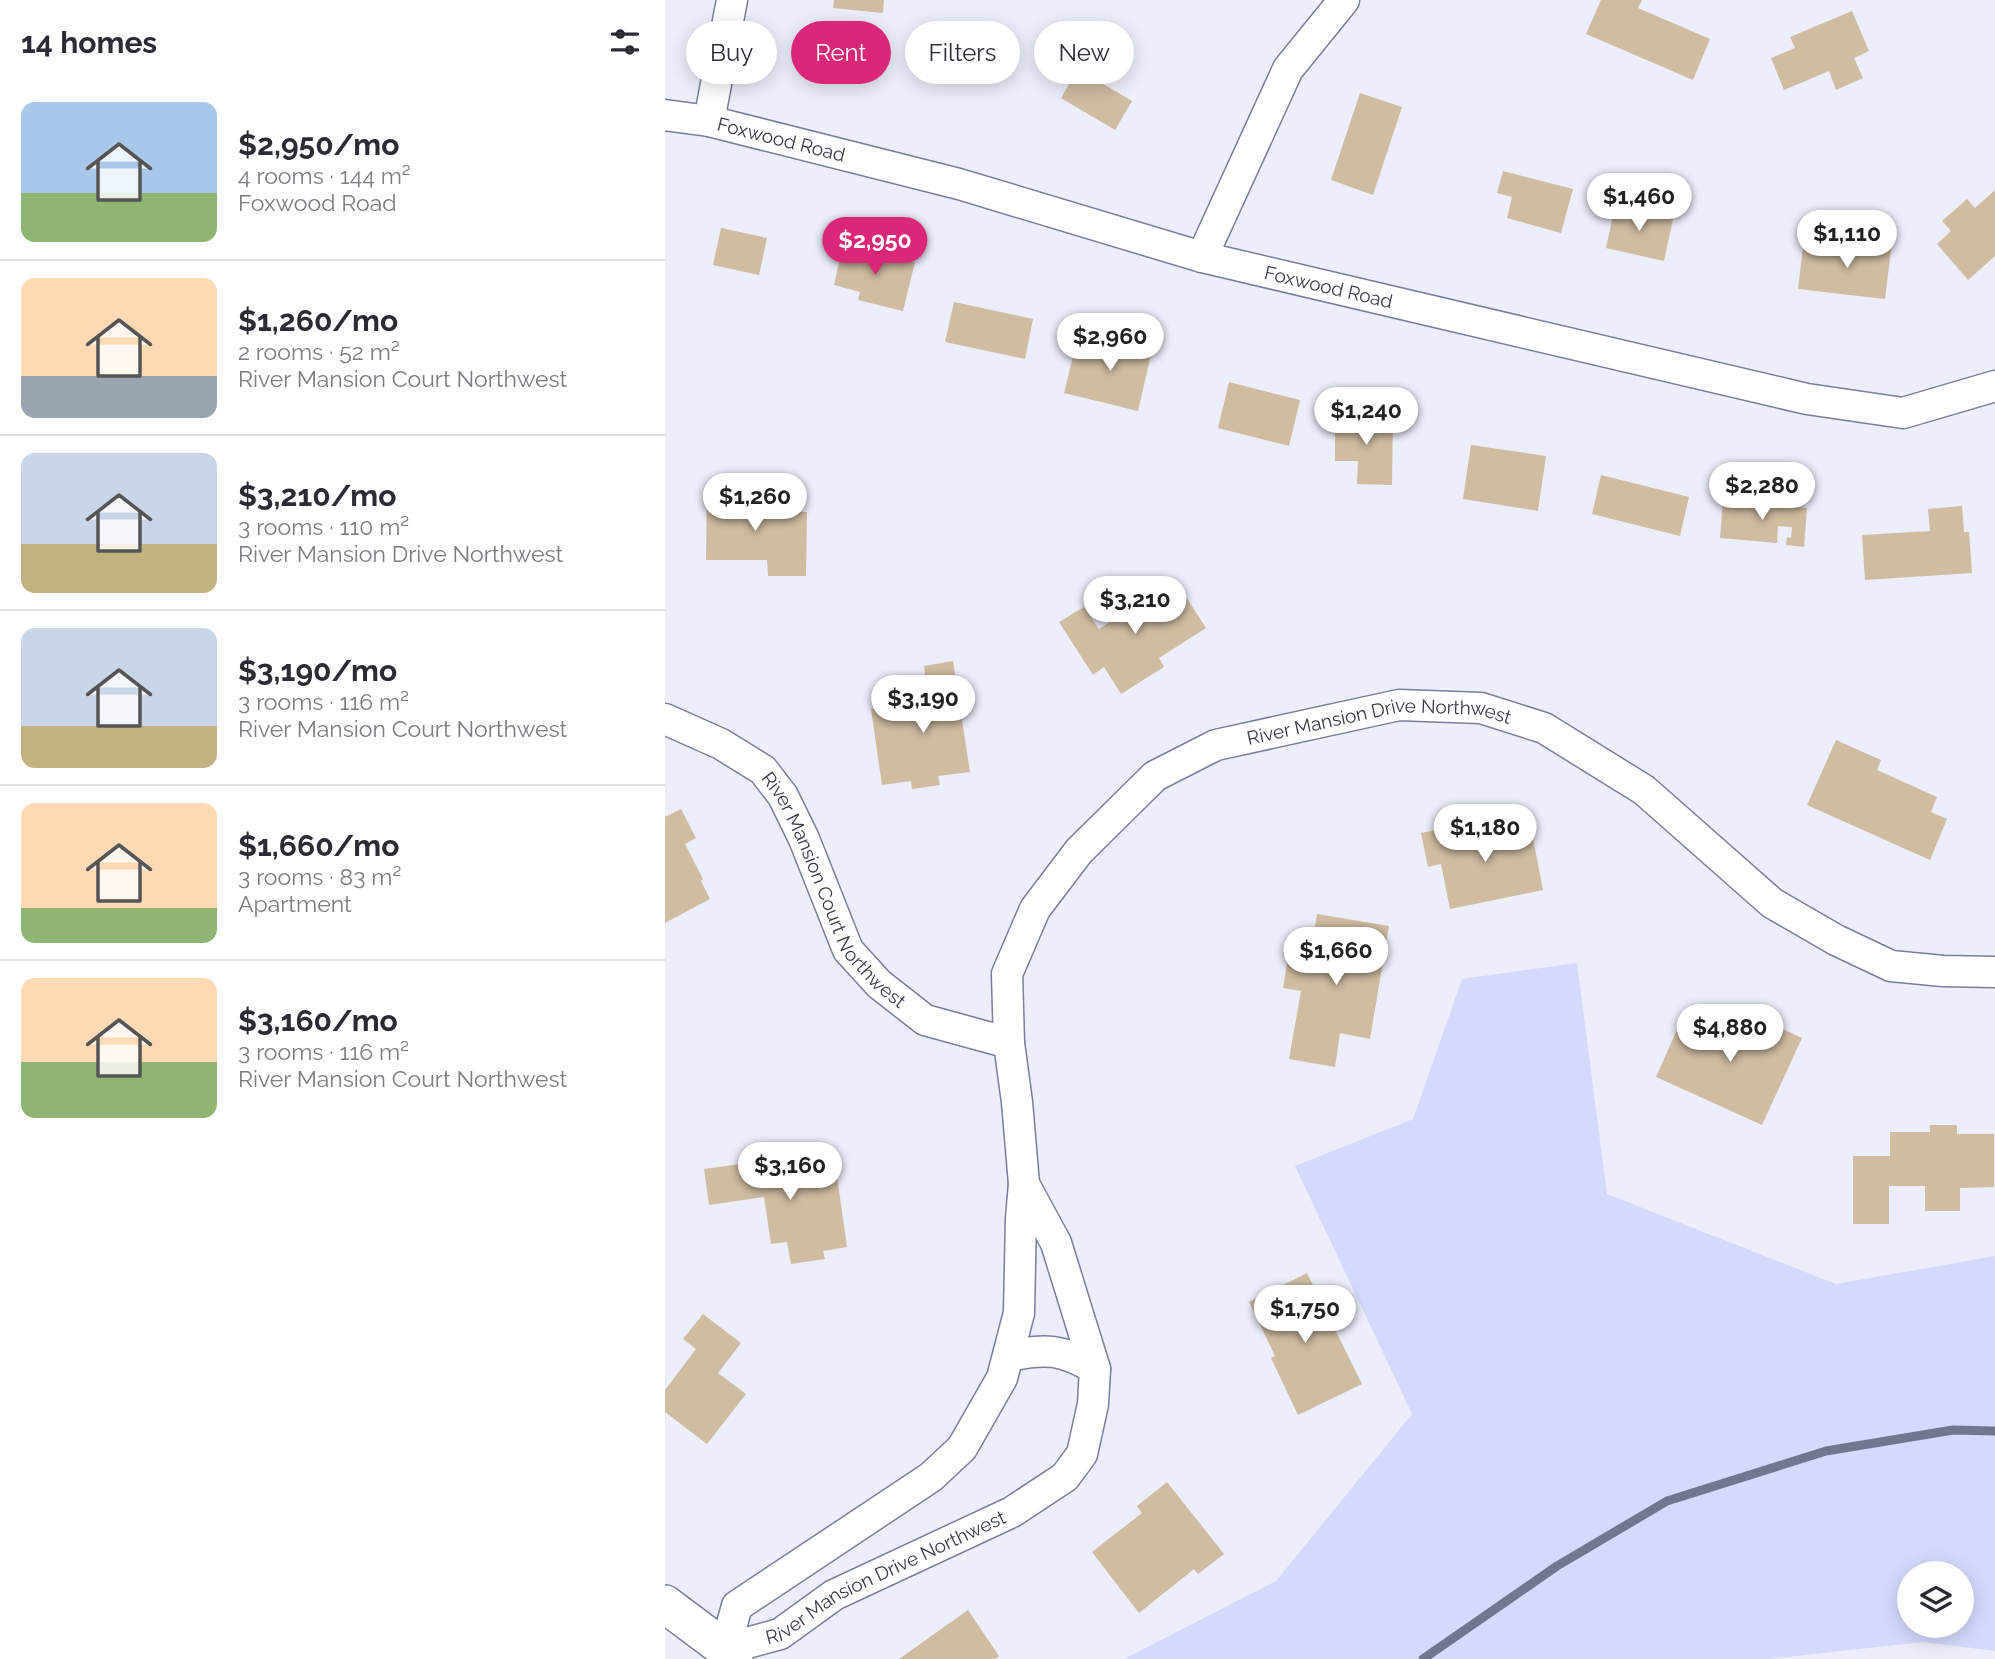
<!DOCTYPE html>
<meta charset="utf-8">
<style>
:root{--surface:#fff;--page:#f2f2f3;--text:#2b2b33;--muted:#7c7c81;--line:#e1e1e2;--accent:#db2777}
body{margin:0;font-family:Raleway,sans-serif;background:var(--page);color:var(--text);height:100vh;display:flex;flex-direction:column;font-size:26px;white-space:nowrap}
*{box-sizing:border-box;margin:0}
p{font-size:23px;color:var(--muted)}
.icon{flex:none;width:38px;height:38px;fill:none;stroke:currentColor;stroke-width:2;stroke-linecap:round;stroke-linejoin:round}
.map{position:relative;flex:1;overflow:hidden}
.drawer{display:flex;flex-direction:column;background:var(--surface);width:665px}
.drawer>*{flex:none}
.hud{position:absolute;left:21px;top:21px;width:665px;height:63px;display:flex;gap:14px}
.controls{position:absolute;left:1232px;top:1561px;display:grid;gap:14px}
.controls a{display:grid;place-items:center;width:77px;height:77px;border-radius:50%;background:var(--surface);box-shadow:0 4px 18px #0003;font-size:35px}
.price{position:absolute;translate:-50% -60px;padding:0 16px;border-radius:24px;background:#fff;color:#222;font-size:23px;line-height:46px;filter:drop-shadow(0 2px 4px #0008)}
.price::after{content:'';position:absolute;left:50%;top:42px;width:21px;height:16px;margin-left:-10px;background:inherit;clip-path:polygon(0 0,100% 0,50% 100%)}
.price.active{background:var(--accent);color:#fff}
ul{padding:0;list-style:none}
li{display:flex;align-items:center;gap:21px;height:175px;padding:0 21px}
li+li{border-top:2px solid var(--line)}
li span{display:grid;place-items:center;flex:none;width:196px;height:140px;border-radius:14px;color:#555}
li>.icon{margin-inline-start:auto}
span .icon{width:84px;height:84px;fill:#fffc;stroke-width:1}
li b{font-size:30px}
h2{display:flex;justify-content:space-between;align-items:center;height:84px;padding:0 21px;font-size:30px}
.pill{padding:0 24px;border-radius:32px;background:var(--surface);box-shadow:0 4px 18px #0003;font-size:24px;line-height:63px}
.pill.active{background:var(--accent);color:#fff}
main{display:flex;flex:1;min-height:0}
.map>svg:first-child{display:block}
</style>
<main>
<section class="drawer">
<h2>14 homes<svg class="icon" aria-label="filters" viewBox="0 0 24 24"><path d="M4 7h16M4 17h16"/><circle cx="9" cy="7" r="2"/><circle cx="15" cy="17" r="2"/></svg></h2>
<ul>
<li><span style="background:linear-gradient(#a9c7e8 65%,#8fb573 0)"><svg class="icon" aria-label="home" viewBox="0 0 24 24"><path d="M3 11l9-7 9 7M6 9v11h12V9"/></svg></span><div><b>$2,950/mo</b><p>4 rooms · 144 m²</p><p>Foxwood Road</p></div></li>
<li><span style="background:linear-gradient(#ffd9b3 70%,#9aa5b1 0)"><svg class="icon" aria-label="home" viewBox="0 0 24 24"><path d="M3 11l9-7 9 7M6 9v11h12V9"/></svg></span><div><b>$1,260/mo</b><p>2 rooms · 52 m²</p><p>River Mansion Court Northwest</p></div></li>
<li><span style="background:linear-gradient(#c9d6e8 65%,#c2b280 0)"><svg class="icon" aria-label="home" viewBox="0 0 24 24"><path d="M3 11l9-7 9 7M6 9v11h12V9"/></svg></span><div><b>$3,210/mo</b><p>3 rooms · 110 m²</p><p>River Mansion Drive Northwest</p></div></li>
<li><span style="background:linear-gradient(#c9d6e8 70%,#c2b280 0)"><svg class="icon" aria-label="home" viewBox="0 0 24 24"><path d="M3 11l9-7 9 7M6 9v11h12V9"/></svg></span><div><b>$3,190/mo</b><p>3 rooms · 116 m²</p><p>River Mansion Court Northwest</p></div></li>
<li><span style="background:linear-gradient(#ffd9b3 75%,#8fb573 0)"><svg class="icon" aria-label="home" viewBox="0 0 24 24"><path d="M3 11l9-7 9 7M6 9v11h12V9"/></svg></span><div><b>$1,660/mo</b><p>3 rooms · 83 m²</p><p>Apartment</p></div></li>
<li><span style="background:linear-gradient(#ffd9b3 60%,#8fb573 0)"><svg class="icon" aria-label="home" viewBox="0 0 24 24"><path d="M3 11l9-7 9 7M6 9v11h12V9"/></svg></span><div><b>$3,160/mo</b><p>3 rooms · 116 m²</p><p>River Mansion Court Northwest</p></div></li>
</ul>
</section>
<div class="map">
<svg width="1330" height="1659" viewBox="0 0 1330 1659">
<rect width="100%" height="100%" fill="#eceefb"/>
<path fill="#d5dafd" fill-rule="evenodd" d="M912,963L942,1194L1171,1284L1330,1256V1651L1258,1642L1103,1659H459L611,1581L747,1414L630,1166L748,1119L797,979ZM1297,1573V1626H1244V1573Z"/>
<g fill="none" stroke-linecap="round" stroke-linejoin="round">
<path stroke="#727691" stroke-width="9" d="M758,1659L892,1566L1002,1501L1161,1451L1288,1430L1330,1431"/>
</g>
<path fill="#cfbca1" d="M169,0H219L218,13L168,8Z
M936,0H977L973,8L1045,39L1028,80L921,34Z
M1187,11L1204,51L1189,58L1198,78L1171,90L1164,71L1119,90L1106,58L1130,48L1125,37Z
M271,22L336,41L325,78L261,58Z
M413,69L467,101L450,130L396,98Z
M695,93L737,107L708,195L666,180Z
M838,171L908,189L896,233L842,218L847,197L832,193Z
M1330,190V256L1303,280L1272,244L1286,231L1277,221L1302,199L1310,208Z
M950,206L1008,219L999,261L941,248Z
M56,228L102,238L94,275L48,265Z
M1199,238L1227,242L1220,299L1133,289L1138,247L1197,253Z
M178,245L250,262L238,311L193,300L195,292L169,285Z
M289,302L368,319L360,359L280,342Z
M475,333L490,337L473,411L399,393L412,340L470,354Z
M564,382L635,400L624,446L553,428Z
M670,416L728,417L727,485L692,484L693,461H670Z
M806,445L881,456L873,511L798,499Z
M936,475L1024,497L1015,536L927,514Z
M42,486L86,487L85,511L142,512L141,576H103L102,560H41Z
M1058,499L1142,508L1139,547L1121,545L1122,537L1126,538L1127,527L1113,526L1112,543L1055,538Z
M1297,506L1299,532H1304L1307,573L1200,580L1197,535L1265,531L1263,509Z
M510,580L541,628L494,658L499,667L456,694L439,667L428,675L394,622L419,607L434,629Z
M288,661L305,772L273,776L275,785L247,789L246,781L217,785L206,709L242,704L243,713L265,710L259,666Z
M1171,740L1216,760L1212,770L1272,797L1266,812L1282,819L1265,860L1142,805Z
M16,809L31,838L20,844L38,879L36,881L45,899L0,923V817Z
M865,823L878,890L785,909L776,864L763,867L756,833L790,826L793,838Z
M652,914L724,926L705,1039L675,1033L670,1067L624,1059L636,991L618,988L623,958L644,961Z
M1040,1008L1101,1036L1107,1024L1137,1038L1097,1125L991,1077L1015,1023L1030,1030Z
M1265,1125H1292V1134H1329V1187L1295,1188V1211H1260V1186H1224V1224H1188V1156H1225V1132H1265Z
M168,1148L182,1247L158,1251L160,1259L126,1264L122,1242L106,1244L99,1197L44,1205L39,1169L90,1162L92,1179L129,1173L126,1154Z
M642,1273L697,1384L633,1415L606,1358L610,1356L584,1302Z
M38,1314L76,1343L53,1373L81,1394L42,1444L0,1412V1390L31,1349L18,1339Z
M502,1482L559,1554L533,1574L529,1569L474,1613L427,1552L477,1513L472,1506Z
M303,1610L334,1656L330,1659H234Z"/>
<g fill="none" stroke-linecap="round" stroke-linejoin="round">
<g stroke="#7a7e9a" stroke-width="33">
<g id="minor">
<path id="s1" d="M0,115L44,121L294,184L537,257L1142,399L1238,413L1330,386"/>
<path d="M44,121L67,0"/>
<path d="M537,257L623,69L679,0"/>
<path id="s2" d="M0,719L56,744L98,770L118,796L139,839L183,950L214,984L260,1020L344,1043"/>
<path d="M344,1356C380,1348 398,1349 430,1369"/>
<path id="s3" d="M60,1649L72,1606L266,1477L297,1448L337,1378L354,1313L356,1218L359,1184L352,1102L344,1043L342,974L370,909L414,851L490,776L543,749L551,745L734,705L816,708L879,728L979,790L1107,903L1171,940L1226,966L1278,971L1330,972"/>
<path id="s4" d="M60,1649L115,1634L169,1595L347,1512L400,1477L417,1454L428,1404L430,1369L391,1243L359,1184"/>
</g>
</g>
<g stroke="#7a7e9a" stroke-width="40">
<path id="tertiary" d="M0,1604L60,1649L69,1659"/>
</g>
<use href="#minor" stroke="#fff" stroke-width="30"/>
<use href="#tertiary" stroke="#fff" stroke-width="37"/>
</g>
<g text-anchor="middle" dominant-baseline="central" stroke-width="5" stroke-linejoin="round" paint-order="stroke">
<g font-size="19" fill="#393b48" stroke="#fff">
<text stroke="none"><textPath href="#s1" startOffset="119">Foxwood Road</textPath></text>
<text stroke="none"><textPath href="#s1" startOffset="686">Foxwood Road</textPath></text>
<text stroke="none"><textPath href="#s3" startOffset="1293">River Mansion Drive Northwest</textPath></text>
<text stroke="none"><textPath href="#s2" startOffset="252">River Mansion Court Northwest</textPath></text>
<text stroke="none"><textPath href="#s4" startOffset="177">River Mansion Drive Northwest</textPath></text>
</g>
</g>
</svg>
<div class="controls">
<a><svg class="icon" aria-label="layers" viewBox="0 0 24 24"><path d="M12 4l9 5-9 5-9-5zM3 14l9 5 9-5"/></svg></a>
</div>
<b class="price" style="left:974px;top:233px">$1,460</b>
<b class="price" style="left:1182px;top:270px">$1,110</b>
<b class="price active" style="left:210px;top:277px">$2,950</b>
<b class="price" style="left:445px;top:373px">$2,960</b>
<b class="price" style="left:701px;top:447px">$1,240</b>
<b class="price" style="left:1097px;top:522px">$2,280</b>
<b class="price" style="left:90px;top:533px">$1,260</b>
<b class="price" style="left:470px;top:636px">$3,210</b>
<b class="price" style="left:258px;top:735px">$3,190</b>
<b class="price" style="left:820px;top:864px">$1,180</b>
<b class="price" style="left:671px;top:987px">$1,660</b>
<b class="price" style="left:1065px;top:1064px">$4,880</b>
<b class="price" style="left:125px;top:1202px">$3,160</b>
<b class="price" style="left:640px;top:1345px">$1,750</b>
<div class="hud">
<a class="pill">Buy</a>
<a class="pill active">Rent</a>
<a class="pill">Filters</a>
<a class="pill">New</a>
</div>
</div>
</main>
